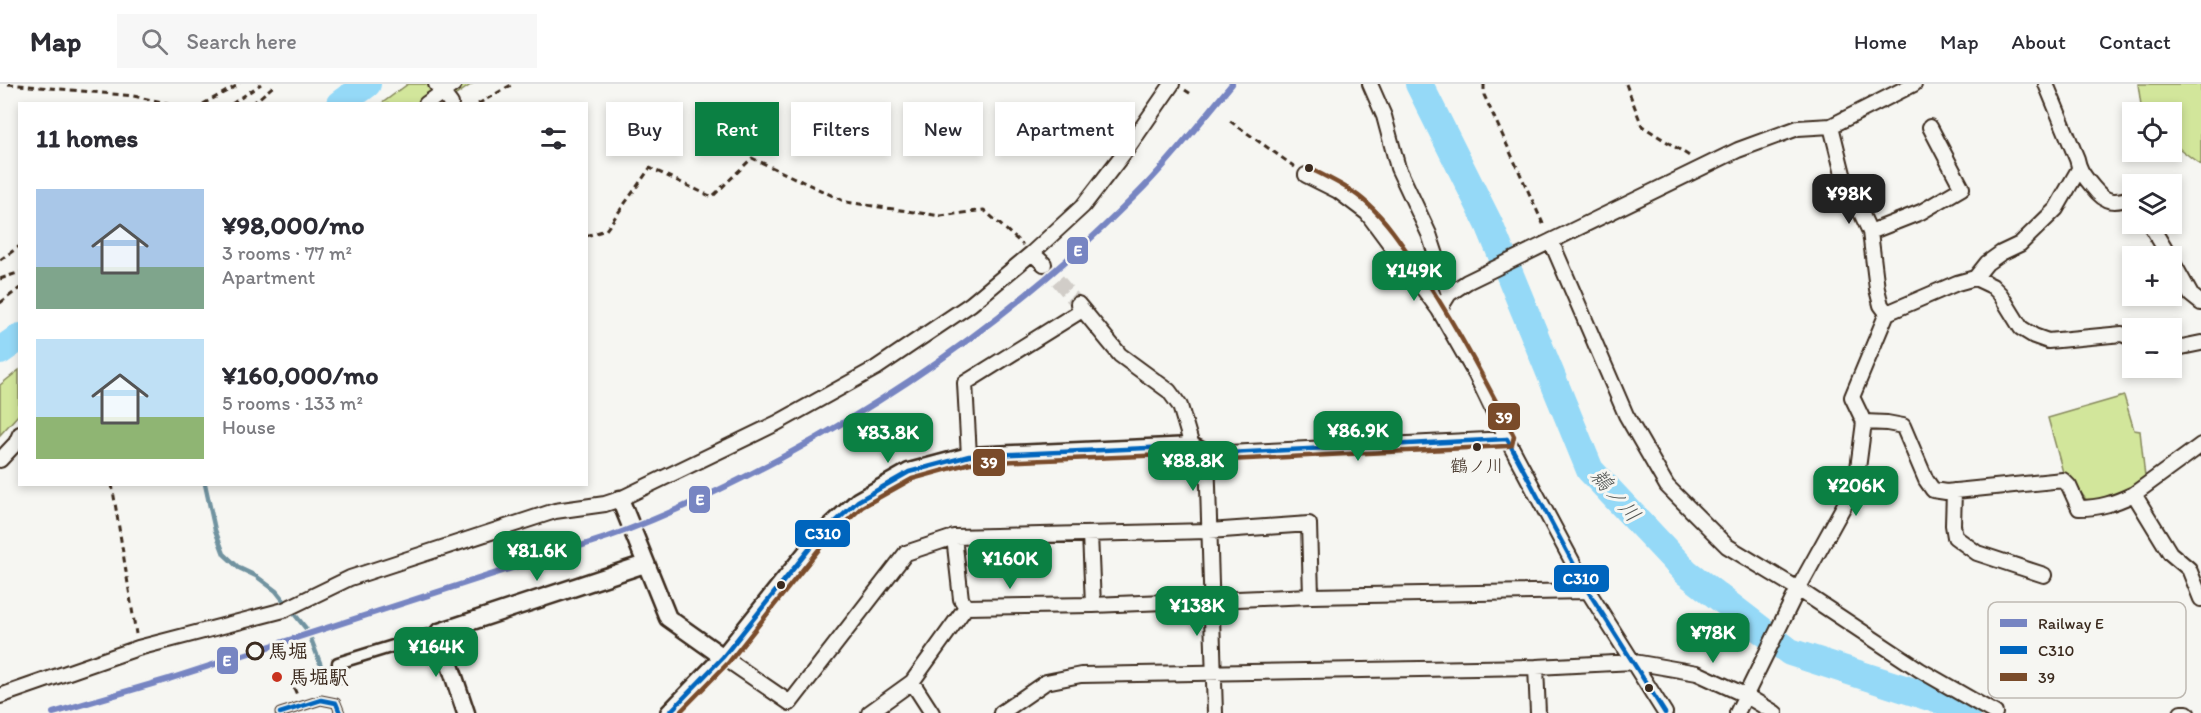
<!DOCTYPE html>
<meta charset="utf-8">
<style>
:root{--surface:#fff;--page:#f7f7f7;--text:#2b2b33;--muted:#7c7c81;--line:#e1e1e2;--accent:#0b8043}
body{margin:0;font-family:Itim,"Klee One",sans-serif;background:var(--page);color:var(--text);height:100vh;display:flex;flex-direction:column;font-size:22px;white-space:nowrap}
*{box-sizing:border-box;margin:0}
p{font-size:20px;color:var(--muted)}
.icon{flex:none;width:33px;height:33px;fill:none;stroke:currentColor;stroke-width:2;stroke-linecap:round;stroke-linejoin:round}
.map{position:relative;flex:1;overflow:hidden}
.drawer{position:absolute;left:18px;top:18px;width:570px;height:384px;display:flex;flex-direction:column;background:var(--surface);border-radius:0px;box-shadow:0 3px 9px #0003}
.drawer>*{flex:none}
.top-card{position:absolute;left:606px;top:18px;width:570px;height:54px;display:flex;gap:12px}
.buttons{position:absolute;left:2122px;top:18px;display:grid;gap:12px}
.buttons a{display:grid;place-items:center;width:60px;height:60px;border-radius:0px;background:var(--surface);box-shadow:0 3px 9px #0003;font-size:30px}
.price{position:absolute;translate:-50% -51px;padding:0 14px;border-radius:12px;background:var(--accent);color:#fff;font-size:20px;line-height:39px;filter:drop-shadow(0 2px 3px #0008)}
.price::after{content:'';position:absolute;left:50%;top:36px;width:18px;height:14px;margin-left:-9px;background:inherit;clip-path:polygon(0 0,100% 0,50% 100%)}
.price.on{background:#222;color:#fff}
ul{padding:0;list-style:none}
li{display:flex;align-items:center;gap:18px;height:150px;padding:0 18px}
li span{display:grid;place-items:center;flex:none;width:168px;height:120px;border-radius:0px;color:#555}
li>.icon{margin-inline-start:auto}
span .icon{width:72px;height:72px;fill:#fffc;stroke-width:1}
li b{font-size:26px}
h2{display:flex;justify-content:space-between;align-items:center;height:72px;padding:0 18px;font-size:26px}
.tag{padding:0 21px;border-radius:0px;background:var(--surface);box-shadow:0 3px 9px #0003;font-size:21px;line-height:54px}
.tag.on{background:var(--accent);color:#fff}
header{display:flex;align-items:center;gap:36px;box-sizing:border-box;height:84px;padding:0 30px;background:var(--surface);border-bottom:2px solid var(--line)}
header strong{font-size:28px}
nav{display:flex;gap:33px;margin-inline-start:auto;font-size:21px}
.search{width:420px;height:54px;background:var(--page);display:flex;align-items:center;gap:15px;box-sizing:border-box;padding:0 21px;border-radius:0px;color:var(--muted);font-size:22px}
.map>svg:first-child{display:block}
</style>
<header>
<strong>Map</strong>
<div class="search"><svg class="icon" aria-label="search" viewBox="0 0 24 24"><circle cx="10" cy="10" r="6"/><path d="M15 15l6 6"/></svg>Search here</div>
<nav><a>Home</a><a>Map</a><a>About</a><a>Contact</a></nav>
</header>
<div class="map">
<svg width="2201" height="629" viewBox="0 0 2201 629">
<rect width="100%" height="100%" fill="#f6f6f2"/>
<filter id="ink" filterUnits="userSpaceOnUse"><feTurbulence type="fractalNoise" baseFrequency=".0167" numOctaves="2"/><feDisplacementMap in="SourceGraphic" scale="12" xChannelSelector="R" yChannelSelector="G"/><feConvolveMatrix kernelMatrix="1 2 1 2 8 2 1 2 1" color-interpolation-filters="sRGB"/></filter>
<g filter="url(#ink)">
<path fill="#d2e69b" stroke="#86885c" stroke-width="1.5" d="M408,0H472L444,19L381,20Z
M2138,0H2201V81L2172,59V28H2142Z
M19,286V330L0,351V301Z
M2124,312L2134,346L2140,347L2145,393C2129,407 2109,419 2087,417L2071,395L2064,392L2048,334Z"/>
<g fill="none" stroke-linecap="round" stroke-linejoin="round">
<path stroke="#7193a0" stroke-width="4.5" d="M205,400L215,446L224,470L239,484L256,492L276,507L308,547L326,595"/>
<path stroke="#95d9f7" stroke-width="28" d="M1419,0L1489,140L1590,386L1686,488L1790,568L1951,620L1966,629
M340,20L367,0
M0,267L20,253"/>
<path stroke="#d1cdc8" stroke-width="14" stroke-dasharray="14 7" stroke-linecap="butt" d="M1044,180L1078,220"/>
<g stroke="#3b2a1e" stroke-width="11">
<path id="service" d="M280,629L321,616L336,619L340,629"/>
</g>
<g stroke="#3b2a1e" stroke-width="15">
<path id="pedestrian" d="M338,593V579L439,548"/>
</g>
<g stroke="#3b2a1e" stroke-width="18">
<path id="minor" d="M436,0L451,20
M1370,0L1384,32L1398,84L1429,150L1449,210
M2046,0L2077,75C2079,85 2082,89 2088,97C2103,116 2108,122 2133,113
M426,20L454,0
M1831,42L1843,90L1870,148L1877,205L1881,221L1887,229
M1306,91L1338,107L1367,129L1439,226L1476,291L1507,355L1588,507L1665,629
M2150,140L2169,172
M1870,148L1921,128L1962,104L1930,43
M1551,157L1626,331L1667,402L1727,462L1798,505L1920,586L1995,629
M1032,169L1044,180
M2172,177L2191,211L2201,219
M1975,194L1992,202L2000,210L2021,244L2034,252L2048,257L2122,250L2133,255
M1078,220L1120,271L1169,307L1180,322L1192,362
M1439,226L1449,210L1467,198L1738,66L1798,44L1831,42L1914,0
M2172,265L2201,259
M1864,338L1887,339L1903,342L1926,396L1933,406L1946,408L2063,396L2069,402L2079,424C2100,424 2115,419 2134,410L2170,469L2189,485L2201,515
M969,372L965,299L1082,226
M0,376L16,359L20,350
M1954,407L1953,441L1955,453L1977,469L2044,491
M2134,410L2201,361
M1090,450L1093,521
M954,453L961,515L966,523
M723,573L790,619L906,469L954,453L1209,447L1309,440L1311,512
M1536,583L1538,629
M912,598L932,629
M0,612L138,564L284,526L350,494L555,427L605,420L620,415L777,339L876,284L971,220L1032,169L1083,122L1127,65L1172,0
M869,629L912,598L966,523L1093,521L1311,512L1588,507
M1001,629L1046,598L1081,591L1536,583L1634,578L1697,589L1745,611L1775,629
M1215,629L1207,370L1507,355
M1737,629L1798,505L1856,400L1864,338L1852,313L1887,229L1957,199L1975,194L1987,179L2001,169L2020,160L2056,125L2079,85
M2181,629H2187"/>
</g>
<g stroke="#3b2a1e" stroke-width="21">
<path id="tertiary" d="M620,415L668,534L723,573
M466,629L439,548L645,480
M669,629L723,573L818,454L858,417L909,388L969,372L1192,362L1207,370"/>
</g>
<path stroke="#3b2a1e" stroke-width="3" stroke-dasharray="6 4.5" stroke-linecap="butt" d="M8,0L133,12L172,20
M1484,0V11L1545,144
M1626,0L1642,42L1691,73
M1185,6L1191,10
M203,20L240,0
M232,20L261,0
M252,20L276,0
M478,20L513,0
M1230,37L1295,83
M586,152L606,146L650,84L712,113L752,74L846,118L941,132L984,126L1023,161
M0,176L20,162
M0,195L20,188
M0,219L20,204
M112,400L136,550
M294,604L297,611"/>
<use href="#service" stroke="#f6f6f2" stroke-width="7"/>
<use href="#pedestrian" stroke="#f6f6f2" stroke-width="10"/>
<use href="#minor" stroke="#f6f6f2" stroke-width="14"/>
<use href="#tertiary" stroke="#f6f6f2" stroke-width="16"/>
<g stroke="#f6f6f2" stroke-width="9">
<path id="bus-1" d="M1507,355L1588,507L1665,629
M280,629L321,616L336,619L340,629
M669,629L723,573L818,454L858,417L909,388L969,372L1192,362L1207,370L1507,355"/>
</g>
<g stroke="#f6f6f2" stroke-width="9">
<path id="bus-2" d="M679,629L729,578L824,459L862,423L912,395L970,379L1190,370L1207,377L1507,362L1512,361L1514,352C1484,293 1453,235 1416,181C1402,160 1387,137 1368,120C1351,104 1330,95 1309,84"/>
</g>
<use href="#bus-1" stroke="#0065bd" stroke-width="4.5"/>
<use href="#bus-2" stroke="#7a4b2a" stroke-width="4.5"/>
<g stroke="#f6f6f2" stroke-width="10">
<path id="rail-1" d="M53,629L169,595L608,453C668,432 725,404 781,374C912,303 1033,215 1137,110C1171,76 1201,37 1232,0"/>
</g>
<use href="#rail-1" stroke="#7785c2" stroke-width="6"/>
</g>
</g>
<g fill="#3b2a1e" stroke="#f6f6f2" stroke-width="2">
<circle cx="1309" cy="84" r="5"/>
<circle cx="1477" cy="363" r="5"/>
<circle cx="781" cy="501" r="5"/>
<circle cx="1649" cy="604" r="5"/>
</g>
<circle fill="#f6f6f2" stroke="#3b2a1e" stroke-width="3" cx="255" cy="567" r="8"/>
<circle fill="#c8321e" stroke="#f6f6f2" stroke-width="2" cx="277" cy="593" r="6"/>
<g text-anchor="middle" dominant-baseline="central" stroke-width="6" stroke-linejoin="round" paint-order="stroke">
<g font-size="18" fill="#3b2a1e" stroke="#f6f6f2">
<text x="1477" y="382">鶴ノ川</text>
</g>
<g font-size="20" font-weight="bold" fill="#3b2a1e" stroke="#f6f6f2" text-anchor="start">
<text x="268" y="567">馬堀</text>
</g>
<g font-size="20" font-weight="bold" fill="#3b2a1e" stroke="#f6f6f2" text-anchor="start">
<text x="289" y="593">馬堀駅</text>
</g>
<g font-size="21" font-style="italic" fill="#525654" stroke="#f6f6f2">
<text transform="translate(1616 411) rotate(49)">鵜ノ川</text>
</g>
</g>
<rect x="1988" y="518" width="198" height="96" rx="9" fill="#f6f6f2" stroke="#beb9b2" stroke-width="1.5"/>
<rect x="2000" y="535" width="27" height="8" fill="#7785c2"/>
<rect x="2000" y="562" width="27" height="8" fill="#0065bd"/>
<rect x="2000" y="589" width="27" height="8" fill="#7a4b2a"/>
<g font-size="16" fill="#3b2a1e">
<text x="2038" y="545">Railway E</text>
<text x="2038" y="572">C310</text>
<text x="2038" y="599">39</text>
</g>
<g stroke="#f6f6f2" stroke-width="2">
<rect x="1066" y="152" width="23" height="29" rx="6" fill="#7785c2"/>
<rect x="1487" y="318" width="34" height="29" rx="6" fill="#7a4b2a"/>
<rect x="972" y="364" width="34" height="29" rx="6" fill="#7a4b2a"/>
<rect x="688" y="401" width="23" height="29" rx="6" fill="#7785c2"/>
<rect x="794" y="435" width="57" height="29" rx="6" fill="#0065bd"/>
<rect x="1553" y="480" width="57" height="29" rx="6" fill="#0065bd"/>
<rect x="216" y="562" width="23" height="29" rx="6" fill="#7785c2"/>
</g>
<g font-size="16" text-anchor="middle" font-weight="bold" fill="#fff">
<text x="1078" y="172">E</text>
<text x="1504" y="339">39</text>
<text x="989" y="384">39</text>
<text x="700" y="421">E</text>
<text x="823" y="455">C310</text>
<text x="1581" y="500">C310</text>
<text x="227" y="582">E</text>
</g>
</svg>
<div class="buttons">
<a><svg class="icon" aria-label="locate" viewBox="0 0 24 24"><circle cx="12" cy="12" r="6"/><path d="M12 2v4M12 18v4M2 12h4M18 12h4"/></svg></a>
<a><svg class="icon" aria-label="layers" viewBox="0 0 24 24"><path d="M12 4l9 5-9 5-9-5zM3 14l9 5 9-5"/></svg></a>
<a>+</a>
<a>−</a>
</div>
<b class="price on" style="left:1849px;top:141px">¥98K</b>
<b class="price" style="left:1414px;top:218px">¥149K</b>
<b class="price" style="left:1358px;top:378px">¥86.9K</b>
<b class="price" style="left:888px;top:380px">¥83.8K</b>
<b class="price" style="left:1193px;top:408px">¥88.8K</b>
<b class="price" style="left:1856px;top:433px">¥206K</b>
<b class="price" style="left:537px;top:498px">¥81.6K</b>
<b class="price" style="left:1010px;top:506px">¥160K</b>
<b class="price" style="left:1197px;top:553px">¥138K</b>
<b class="price" style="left:1713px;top:580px">¥78K</b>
<b class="price" style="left:436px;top:594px">¥164K</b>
<div class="top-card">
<a class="tag">Buy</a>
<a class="tag on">Rent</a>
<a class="tag">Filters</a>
<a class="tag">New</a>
<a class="tag">Apartment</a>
</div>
<section class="drawer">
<h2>11 homes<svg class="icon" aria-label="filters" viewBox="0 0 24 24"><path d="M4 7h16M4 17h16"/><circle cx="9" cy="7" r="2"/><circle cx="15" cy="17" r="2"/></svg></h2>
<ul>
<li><span style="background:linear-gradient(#a9c7e8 65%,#7fa58c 0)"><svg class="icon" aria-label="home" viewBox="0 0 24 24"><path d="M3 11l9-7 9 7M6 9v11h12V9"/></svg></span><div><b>¥98,000/mo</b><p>3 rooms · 77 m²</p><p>Apartment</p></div></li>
<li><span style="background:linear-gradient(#bfe0f5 65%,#8fb573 0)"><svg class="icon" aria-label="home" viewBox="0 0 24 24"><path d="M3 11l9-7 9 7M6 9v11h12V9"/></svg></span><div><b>¥160,000/mo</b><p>5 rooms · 133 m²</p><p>House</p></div></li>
</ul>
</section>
</div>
